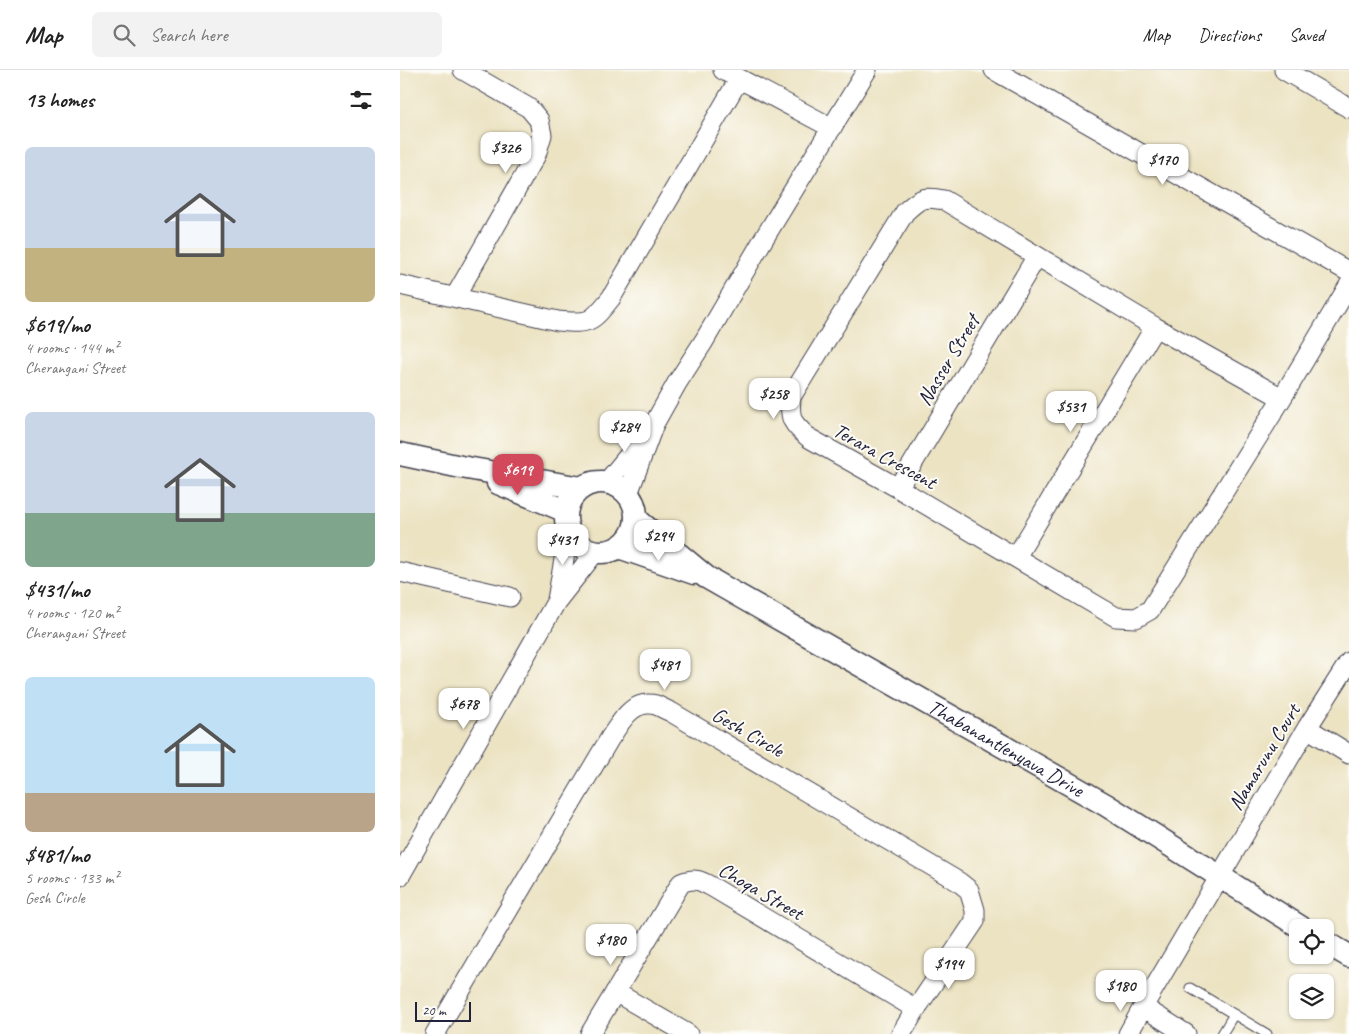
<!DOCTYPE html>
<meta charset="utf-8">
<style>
:root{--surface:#fff;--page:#f2f2f2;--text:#222;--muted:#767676;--line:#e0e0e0;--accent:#d1495b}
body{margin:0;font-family:Caveat,sans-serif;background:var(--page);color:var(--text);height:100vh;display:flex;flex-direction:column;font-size:19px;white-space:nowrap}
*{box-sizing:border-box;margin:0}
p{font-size:16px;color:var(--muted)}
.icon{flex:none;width:28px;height:28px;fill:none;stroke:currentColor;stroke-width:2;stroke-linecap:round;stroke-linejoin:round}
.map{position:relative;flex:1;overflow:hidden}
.side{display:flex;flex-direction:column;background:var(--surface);width:400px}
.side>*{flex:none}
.fabs{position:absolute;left:889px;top:849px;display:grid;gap:10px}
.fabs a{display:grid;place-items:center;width:45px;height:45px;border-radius:8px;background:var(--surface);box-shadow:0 1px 4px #0004;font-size:25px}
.scale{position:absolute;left:15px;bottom:12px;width:56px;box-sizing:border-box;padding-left:5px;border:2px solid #22223b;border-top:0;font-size:14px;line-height:18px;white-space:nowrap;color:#22223b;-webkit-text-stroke:4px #fdfcf7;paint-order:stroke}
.price{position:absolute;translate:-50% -42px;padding:0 11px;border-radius:10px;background:#fff;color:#222;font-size:16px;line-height:32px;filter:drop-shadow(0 1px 2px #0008)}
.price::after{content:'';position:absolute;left:50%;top:30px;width:15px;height:11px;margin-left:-8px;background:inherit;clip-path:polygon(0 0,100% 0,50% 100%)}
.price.selected{background:var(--accent);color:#fff}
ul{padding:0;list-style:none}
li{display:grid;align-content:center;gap:10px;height:265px;padding:0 25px}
li span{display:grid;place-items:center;height:155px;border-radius:8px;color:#555}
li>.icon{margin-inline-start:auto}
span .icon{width:90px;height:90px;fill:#fffc;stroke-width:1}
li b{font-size:21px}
h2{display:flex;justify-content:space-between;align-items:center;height:60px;padding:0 25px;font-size:21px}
header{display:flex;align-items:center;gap:30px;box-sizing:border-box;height:70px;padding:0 25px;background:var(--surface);border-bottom:1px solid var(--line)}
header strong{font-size:24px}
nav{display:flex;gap:28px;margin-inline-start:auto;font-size:18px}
.search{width:350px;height:45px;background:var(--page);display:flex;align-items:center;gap:12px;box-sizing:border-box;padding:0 18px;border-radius:8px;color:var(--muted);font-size:19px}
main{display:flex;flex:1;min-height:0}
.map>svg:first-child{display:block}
</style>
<header>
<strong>Map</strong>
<div class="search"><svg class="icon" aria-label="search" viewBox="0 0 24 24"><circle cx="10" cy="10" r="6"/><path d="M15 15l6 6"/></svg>Search here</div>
<nav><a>Map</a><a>Directions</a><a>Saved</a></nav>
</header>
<main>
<section class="side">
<h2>13 homes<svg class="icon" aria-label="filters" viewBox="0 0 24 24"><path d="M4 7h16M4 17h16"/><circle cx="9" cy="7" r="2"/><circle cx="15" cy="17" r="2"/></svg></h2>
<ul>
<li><span style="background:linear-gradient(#c9d6e8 65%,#c2b280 0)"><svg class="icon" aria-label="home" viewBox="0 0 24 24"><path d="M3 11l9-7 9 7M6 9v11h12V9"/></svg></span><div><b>$619/mo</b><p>4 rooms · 144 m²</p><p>Cherangani Street</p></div></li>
<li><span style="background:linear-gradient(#c9d6e8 65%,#7fa58c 0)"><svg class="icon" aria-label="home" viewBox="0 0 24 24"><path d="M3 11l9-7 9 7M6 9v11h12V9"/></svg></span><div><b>$431/mo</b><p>4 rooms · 120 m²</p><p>Cherangani Street</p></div></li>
<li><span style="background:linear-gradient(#bfe0f5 75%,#b9a48a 0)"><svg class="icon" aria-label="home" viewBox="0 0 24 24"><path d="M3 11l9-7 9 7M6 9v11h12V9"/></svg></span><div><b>$481/mo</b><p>5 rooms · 133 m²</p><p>Gesh Circle</p></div></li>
</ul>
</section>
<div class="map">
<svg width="949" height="964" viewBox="0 0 949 964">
<rect width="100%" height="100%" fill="#fdfcf7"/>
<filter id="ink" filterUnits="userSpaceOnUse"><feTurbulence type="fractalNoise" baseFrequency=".02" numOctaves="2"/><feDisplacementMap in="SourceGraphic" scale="10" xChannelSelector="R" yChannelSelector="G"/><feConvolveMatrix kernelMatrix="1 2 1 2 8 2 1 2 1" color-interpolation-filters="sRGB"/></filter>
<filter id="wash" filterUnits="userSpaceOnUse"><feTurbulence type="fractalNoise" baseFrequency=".0096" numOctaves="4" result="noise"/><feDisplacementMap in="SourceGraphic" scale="20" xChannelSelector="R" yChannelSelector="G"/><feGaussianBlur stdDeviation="1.12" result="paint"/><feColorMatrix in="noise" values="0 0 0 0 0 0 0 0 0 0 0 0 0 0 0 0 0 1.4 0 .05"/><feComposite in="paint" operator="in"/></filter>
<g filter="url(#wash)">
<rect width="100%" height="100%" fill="#ece3c3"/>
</g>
<g filter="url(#ink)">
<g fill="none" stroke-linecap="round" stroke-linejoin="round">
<g stroke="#403f4f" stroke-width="11">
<path id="service" d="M790,918L867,964
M822,964L834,944"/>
</g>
<g stroke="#403f4f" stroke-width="21">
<path id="minor" d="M323,0L432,58
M594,0L949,202
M884,0L949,38
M0,215L158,251C190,254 191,253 211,228L339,9
M55,227L136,85L142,65L139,50L129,38L63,0
M882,328L755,257L544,130C523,126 520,128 505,142L391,327C389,350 392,353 409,368L498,418L716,547L736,548L750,540L760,524L882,328L949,215
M207,412L243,368
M498,418L637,186
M228,424L254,354L277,313L304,271L363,170L467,0
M616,487L755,257
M0,502L110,527
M157,530L169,460
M907,658L949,684
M0,806L156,532L196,481
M215,922L288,964
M35,964L210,668C221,652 232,629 256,635C261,637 266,640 271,642L559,812L569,820L575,840V851L516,939L501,964
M190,964L281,813C296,807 301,811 314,818L516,939
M728,964L743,937
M786,964L743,937L907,658L949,592"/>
</g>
<g stroke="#403f4f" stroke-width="25">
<g id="tertiary">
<path d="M0,384L61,397L181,418"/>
<circle cx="201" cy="447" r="35"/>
<path d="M98,413L166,441"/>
<path id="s1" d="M236,449L306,507L706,735L902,858"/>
<path d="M219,477L294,503"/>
<path d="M925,872L949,886"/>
</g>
</g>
<use href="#service" stroke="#fff" stroke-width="9"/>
<use href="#minor" stroke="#fff" stroke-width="19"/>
<use href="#tertiary" stroke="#fff" stroke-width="22"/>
</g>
</g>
<g text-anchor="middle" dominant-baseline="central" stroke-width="4" stroke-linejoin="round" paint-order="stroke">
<g font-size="21" fill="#22223b" stroke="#fdfcf7">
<text transform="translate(548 290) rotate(-59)">Nasser Street</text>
<text transform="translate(485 386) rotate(29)">Terara Crescent</text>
<text transform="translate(348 662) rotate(30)">Gesh Circle</text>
<text stroke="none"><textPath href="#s1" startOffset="436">Thabanantlenyava Drive</textPath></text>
<text transform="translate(864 687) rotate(-59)">Namarunu Court</text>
<text transform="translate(361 821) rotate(30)">Choqa Street</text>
</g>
</g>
</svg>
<div class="fabs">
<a><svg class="icon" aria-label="locate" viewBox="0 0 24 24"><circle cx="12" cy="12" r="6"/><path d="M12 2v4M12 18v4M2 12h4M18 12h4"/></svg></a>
<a><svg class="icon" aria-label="layers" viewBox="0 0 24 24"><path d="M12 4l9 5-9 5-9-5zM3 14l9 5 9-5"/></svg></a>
</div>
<div class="scale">20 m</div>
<b class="price" style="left:106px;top:104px">$326</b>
<b class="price" style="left:763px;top:116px">$170</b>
<b class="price" style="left:374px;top:350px">$258</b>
<b class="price" style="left:671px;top:363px">$531</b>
<b class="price" style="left:225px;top:383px">$284</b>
<b class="price selected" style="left:118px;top:426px">$619</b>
<b class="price" style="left:259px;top:492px">$294</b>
<b class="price" style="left:163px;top:496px">$431</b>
<b class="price" style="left:265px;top:621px">$481</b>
<b class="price" style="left:64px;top:660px">$678</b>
<b class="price" style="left:211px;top:896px">$180</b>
<b class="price" style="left:549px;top:920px">$194</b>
<b class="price" style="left:721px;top:942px">$180</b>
</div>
</main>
